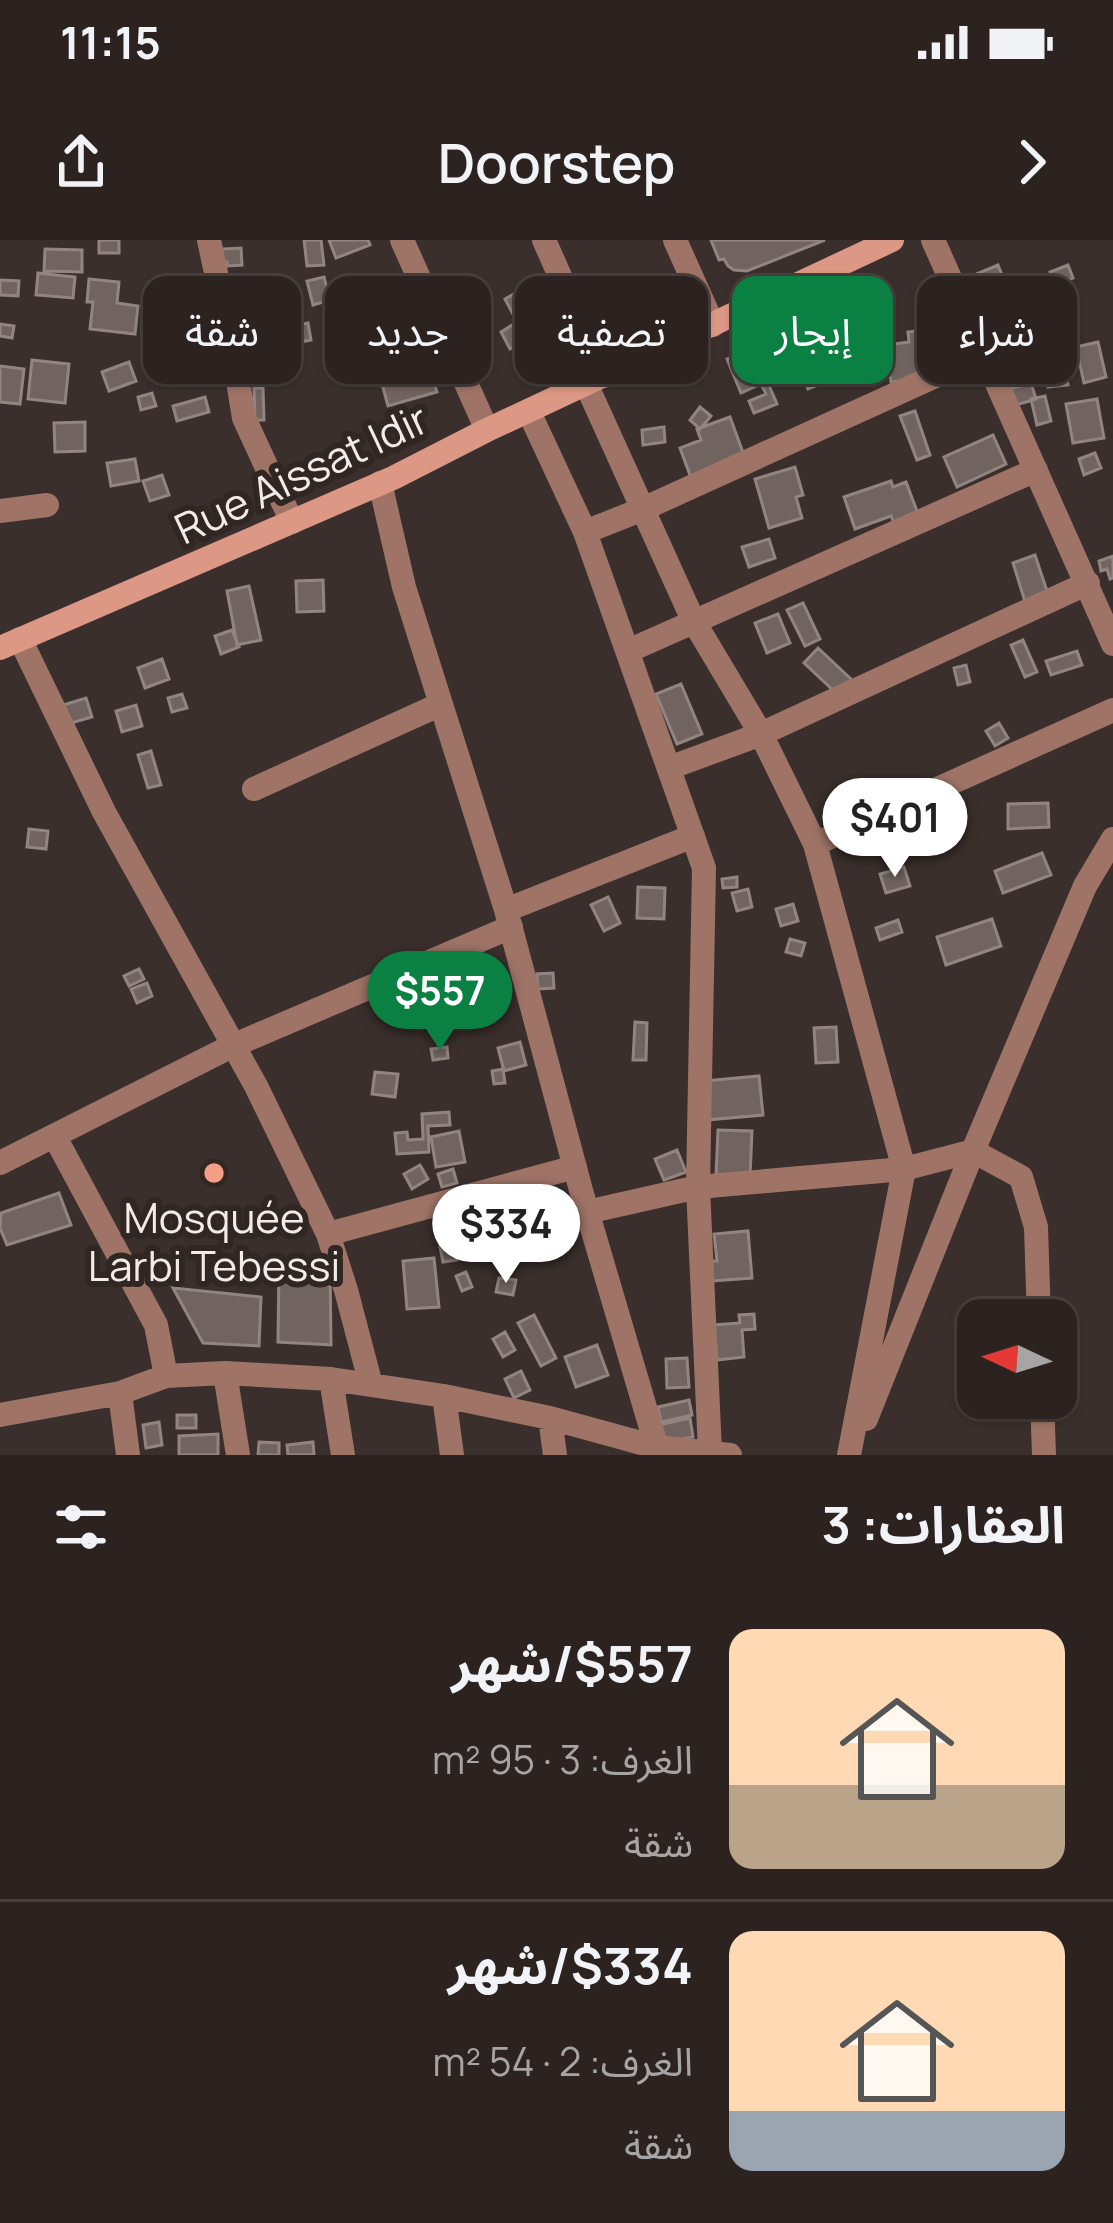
<!DOCTYPE html>
<html lang="ar">
<meta charset="utf-8">
<style>
:root{--surface:#2c2321;--page:#342b2a;--text:#f1f3f6;--muted:#a6a4a5;--line:#48403f;--accent:#0b8043}
body{margin:0;font-family:Manrope,"Noto Sans Arabic",sans-serif;background:var(--page);color:var(--text);direction:rtl;height:100vh;display:flex;flex-direction:column;font-size:45px;white-space:nowrap}
*{box-sizing:border-box;margin:0}
p{font-size:39px;color:var(--muted)}
.icon{flex:none;width:66px;height:66px;fill:none;stroke:currentColor;stroke-width:2;stroke-linecap:round;stroke-linejoin:round}
.map{position:relative;height:1215px;overflow:hidden;direction:ltr}
.panel{display:flex;flex-direction:column;background:var(--surface);flex:1}
.panel>*{flex:none}
.banner{position:absolute;left:36px;top:36px;width:1041px;height:108px;direction:rtl;display:flex;gap:24px}
.needle{width:78px;rotate:274deg}
.controls{position:absolute;left:957px;top:1059px;display:grid;gap:24px}
.controls a{display:grid;place-items:center;width:120px;height:120px;border-radius:24px;background:var(--surface);box-shadow:0 3px 9px #0004,0 0 0 3px var(--line);font-size:60px}
.price{position:absolute;translate:-50% -102px;padding:0 27px;border-radius:42px;background:#fff;color:#222;font-size:39px;line-height:78px;filter:drop-shadow(0 3px 6px #0008)}
.price::after{content:'';position:absolute;left:50%;top:72px;width:36px;height:27px;margin-left:-18px;background:inherit;clip-path:polygon(0 0,100% 0,50% 100%)}
.price.selected{background:var(--accent);color:#fff}
ul{padding:0;list-style:none}
li{display:flex;align-items:center;gap:36px;height:300px;padding:0 48px}
li+li{border-top:3px solid var(--line)}
li span{display:grid;place-items:center;flex:none;width:336px;height:240px;border-radius:24px;color:#555}
li>.icon{margin-inline-start:auto}
span .icon{width:144px;height:144px;fill:#fffc;stroke-width:1}
li b{font-size:51px}
h2{display:flex;justify-content:space-between;align-items:center;height:144px;padding:0 48px;font-size:51px}
.pill{padding:0 42px;border-radius:24px;background:var(--surface);box-shadow:0 3px 9px #0004,0 0 0 3px var(--line);font-size:42px;line-height:108px}
.pill.selected{background:var(--accent);color:#fff}
.status{display:flex;justify-content:space-between;align-items:center;height:84px;padding:0 60px;background:var(--surface);direction:ltr}
.status svg{height:33px;fill:currentColor}
header{display:flex;justify-content:space-between;align-items:center;height:156px;padding:0 48px;background:var(--surface);font-size:54px;font-weight:600}
.map>svg:first-child{display:block}
</style>
<div class="status"><b>11:15</b><svg viewBox="0 0 49 12"><path d="M0 12V9h3v3zM5 12V6h3v6zM10 12V3h3v9zM15 12V0h3v12zM26 1h20v11H26zM47 4h2v5h-2z"/></svg></div>
<header><svg class="icon" aria-label="forward" viewBox="0 0 24 24"><path d="M9 5l7 7-7 7"/></svg>Doorstep<svg class="icon" aria-label="share" viewBox="0 0 24 24"><path d="M12 15V3M7 8l5-5 5 5M5 13v7h14v-7"/></svg></header>
<div class="map">
<svg width="1113" height="1215" viewBox="0 0 1113 1215">
<rect width="100%" height="100%" fill="#3a2f2c"/>
<path fill="#716460" stroke="#928581" stroke-width="3" d="M99,0H119V13H99Z
M304,0H321L324,25L307,26Z
M329,0H368L370,5L336,18Z
M711,0H825L747,31L734,30L728,26L724,19L719,20Z
M241,8L242,25L227,26V22L205,23L204,10Z
M45,9L82,10V32L44,31Z
M998,25L1013,63L984,75L969,37Z
M1068,25L1073,38L1055,46L1050,32Z
M38,33L75,37L73,58L36,55Z
M324,37L330,60L313,65L307,41Z
M89,39L119,42L117,63L138,66L135,94L90,89L93,62H87Z
M0,40L19,41L18,56L0,55Z
M399,44L418,99L383,110L364,55Z
M521,50L538,82L524,90L528,99L510,109L501,92L517,82L505,59Z
M255,55L259,73L244,76L240,59Z
M308,83L311,100L279,106L276,89Z
M0,84L14,86L12,98L0,96Z
M933,89L939,136L891,142L886,105L909,102L908,92Z
M782,96L797,130L768,143L777,164L754,173L749,161L766,154L761,144L741,153L727,119Z
M209,102L238,103V120H209Z
M1098,102L1106,137L1084,143L1076,107Z
M406,109L408,119L390,122L388,112Z
M814,110L816,116L829,111L834,122L822,127L828,141L808,149L796,118Z
M1064,111L1068,145L1048,147L1043,114Z
M427,119L437,152L388,166L379,133Z
M32,120L69,124L65,163L28,159Z
M129,122L136,141L109,151L102,132Z
M0,126L24,129L20,164L0,162Z
M1031,143L1036,159L1006,168L1001,151Z
M254,148H263L264,180H255Z
M152,153L156,166L141,170L138,157Z
M1045,156L1051,181L1037,185L1031,159Z
M205,157L209,172L177,181L173,166Z
M1097,159L1104,198L1073,203L1066,164Z
M700,167L711,176L700,189L690,180Z
M915,171L930,215L917,220L900,176Z
M730,177L745,218L694,246L680,208L701,200L697,189Z
M85,182V211L55,212L54,183Z
M664,187L665,202L643,205L642,190Z
M993,195L1006,224L957,247L944,217Z
M1095,213L1101,228L1084,235L1079,219Z
M135,219L139,241L111,246L107,223Z
M795,227L803,255L796,257L802,278L769,288L755,239Z
M162,235L169,255L150,261L143,241Z
M891,241L893,247L906,242L920,279L896,288L891,276L855,289L844,257Z
M769,299L775,318L749,327L742,307Z
M1035,315L1050,360L1027,368L1013,323Z
M1113,316V338L1110,339L1107,329L1101,331L1099,321Z
M323,340L324,371L297,372L296,341Z
M249,346L261,400L237,405L227,351Z
M803,363L820,399L805,406L787,370Z
M778,374L790,403L767,413L755,383Z
M232,390L239,407L221,414L215,396Z
M1023,400L1037,432L1025,437L1011,405Z
M818,408L851,439L837,454L804,423Z
M1077,411L1082,425L1051,435L1046,421Z
M162,419L169,439L145,448L138,428Z
M966,425L970,442L958,445L954,428Z
M681,444L702,494L677,504L656,454Z
M182,454L187,468L172,472L168,458Z
M86,458L92,477L68,484L63,465Z
M136,465L142,486L122,492L116,471Z
M999,483L1008,498L995,506L986,491Z
M151,511L161,545L148,548L138,515Z
M1048,563L1049,587L1008,589V564Z
M29,589L48,591L46,609L27,607Z
M1042,613L1051,635L1003,653L995,631Z
M904,627L910,646L886,653L880,634Z
M737,637V647L723,648L722,639Z
M638,647L665,648L664,679L637,678Z
M748,649L752,667L737,671L732,653Z
M608,657L620,683L604,691L591,665Z
M793,664L798,681L781,686L776,669Z
M992,679L1001,706L946,725L937,697Z
M898,680L902,692L880,700L876,688Z
M790,699L805,703L801,716L786,712Z
M139,729L144,739L129,746L124,736Z
M553,733L554,748L538,749L537,734Z
M147,743L152,756L137,763L131,749Z
M635,782L647,783L646,820H633Z
M836,787L838,822L816,823L814,788Z
M520,802L526,825L504,831L498,808Z
M447,807L448,818L433,820L431,809Z
M503,829L505,843L494,844L492,831Z
M375,832L398,834L395,857L372,854Z
M759,836L763,875L706,880L703,841Z
M449,872L450,885L428,886L429,912L397,914L395,893L407,892L408,900L423,899L422,874Z
M718,890L752,891L750,937L716,935Z
M459,891L465,922L436,927L431,897Z
M677,910L686,932L664,940L655,919Z
M420,925L428,939L412,949L404,934Z
M453,929L457,943L442,947L438,934Z
M59,953L71,985L7,1005L0,988L1,973Z
M748,991L752,1038L713,1041L711,1021H717L714,994Z
M455,1004L457,1020L443,1022L440,1007Z
M434,1018L439,1067L407,1069L403,1021Z
M279,1024L330,1025L331,1105L278,1102Z
M466,1032L472,1047L462,1051L456,1036Z
M499,1038L516,1040L513,1055L496,1052Z
M173,1048L261,1057L259,1106L203,1103Z
M754,1074L755,1089L742,1090L744,1117L717,1120L714,1085L740,1083L739,1075Z
M534,1075L556,1118L541,1126L518,1083Z
M505,1092L515,1110L503,1117L493,1099Z
M597,1105L608,1135L576,1147L565,1117Z
M687,1118L689,1147L667,1148L666,1119Z
M521,1131L530,1150L514,1158L505,1139Z
M689,1160L692,1175L661,1182L658,1167Z
M177,1175H196V1188H177Z
M690,1178L693,1197L659,1204L654,1186Z
M159,1182L162,1205L146,1208L143,1185Z
M218,1194V1215H179V1196Z
M259,1202L279,1203V1215H258Z
M313,1202L314,1215H288L287,1205Z"/>
<g fill="none" stroke-linecap="round" stroke-linejoin="round">
<path stroke="#9f7467" stroke-width="24" d="M209,0L234,117L244,178L292,282
M402,0L487,190
M544,0L604,136
M675,0L713,85
M933,0L1113,404
M587,146L693,380L761,494L815,604L904,929L849,1215
M529,172L585,292L704,628L698,947L710,1212
M380,243L404,347L506,670L582,954L659,1215
M0,271L47,265
M585,292L643,269L986,113
M20,399L104,572L256,846L328,994L346,1050L371,1145
M628,411L1036,230
M669,528L761,494L1088,343
M254,549L441,464
M815,604L1113,470
M506,670L693,596
M55,897L156,1085L166,1136
M0,923L232,806L511,687
M587,972L698,947L904,929L973,911L1021,937L1036,987L1039,1080
M328,994L575,927
M225,1133L238,1215
M331,1139L343,1215
M120,1153L128,1215
M444,1156L452,1215
M1042,1158L1044,1215
M0,1175L120,1153L166,1136L225,1133L331,1139L444,1156L550,1178L656,1207L730,1215
M550,1178L555,1215
M866,1179L973,911L1085,646L1113,599"/>
<path stroke="#dc9884" stroke-width="24" d="M0,408L393,238L487,190L892,0"/>
</g>
<circle fill="#f39f85" stroke="#302622" stroke-width="4.5" cx="214" cy="933" r="12"/>
<g text-anchor="middle" dominant-baseline="central" stroke-width="12" stroke-linejoin="round" paint-order="stroke">
<g font-size="42" fill="#f2ebe9" stroke="#302622">
<text transform="translate(301 233) rotate(-25)">Rue Aissat Idir</text>
</g>
<g font-size="42" fill="#f2ebe9" stroke="#302622">
<text x="214" y="977">Mosquée<tspan x="214" dy="48">Larbi Tebessi</tspan></text>
</g>
</g>
</svg>
<div class="controls">
<a><svg class="needle" viewBox="-14 -14 28 28"><path d="M0-13l5 13h-10z" fill="#e53935"/><path d="M0 13l5-13h-10z" fill="#a6a4a5"/></svg></a>
</div>
<b class="price" style="left:895px;top:640px">$401</b>
<b class="price selected" style="left:440px;top:813px">$557</b>
<b class="price" style="left:506px;top:1046px">$334</b>
<div class="banner">
<a class="pill">شراء</a>
<a class="pill selected">إيجار</a>
<a class="pill">تصفية</a>
<a class="pill">جديد</a>
<a class="pill">شقة</a>
</div>
</div>
<section class="panel">
<h2>العقارات: 3<svg class="icon" aria-label="filters" viewBox="0 0 24 24"><path d="M4 7h16M4 17h16"/><circle cx="9" cy="7" r="2"/><circle cx="15" cy="17" r="2"/></svg></h2>
<ul>
<li><span style="background:linear-gradient(#ffd9b3 65%,#b9a48a 0)"><svg class="icon" aria-label="home" viewBox="0 0 24 24"><path d="M3 11l9-7 9 7M6 9v11h12V9"/></svg></span><div><b>$557/شهر</b><p>الغرف: 3 · 95 m²</p><p>شقة</p></div></li>
<li><span style="background:linear-gradient(#ffd9b3 75%,#9aa5b1 0)"><svg class="icon" aria-label="home" viewBox="0 0 24 24"><path d="M3 11l9-7 9 7M6 9v11h12V9"/></svg></span><div><b>$334/شهر</b><p>الغرف: 2 · 54 m²</p><p>شقة</p></div></li>
</ul>
</section>
